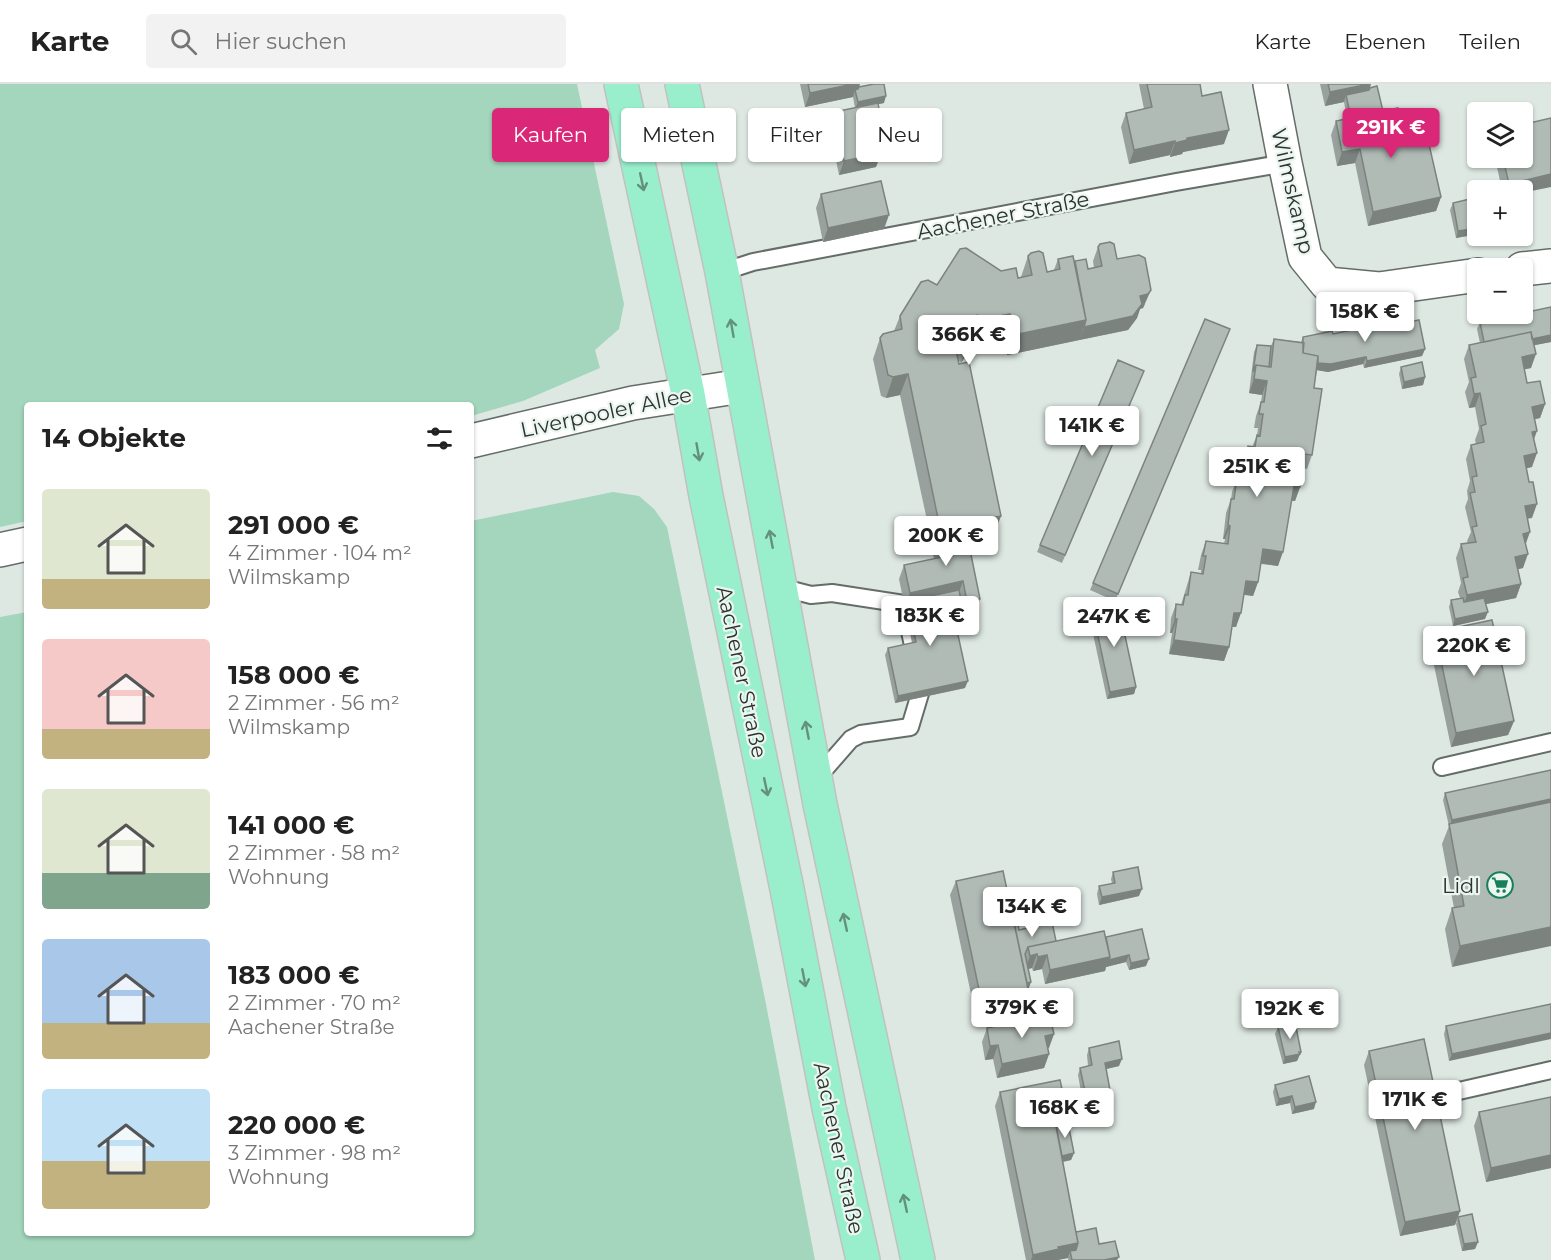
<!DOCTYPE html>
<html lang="de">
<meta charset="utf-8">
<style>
:root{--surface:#fff;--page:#f2f2f2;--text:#222;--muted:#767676;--line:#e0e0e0;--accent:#db2777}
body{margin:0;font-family:Montserrat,sans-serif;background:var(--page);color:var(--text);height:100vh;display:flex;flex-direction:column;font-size:22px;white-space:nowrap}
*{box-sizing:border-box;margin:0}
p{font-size:20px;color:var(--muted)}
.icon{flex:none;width:33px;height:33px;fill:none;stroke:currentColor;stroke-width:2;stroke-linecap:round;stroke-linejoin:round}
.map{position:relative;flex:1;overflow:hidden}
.details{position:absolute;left:24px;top:318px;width:450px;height:834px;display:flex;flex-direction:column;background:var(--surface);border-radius:6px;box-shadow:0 2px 4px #0004}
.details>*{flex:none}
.top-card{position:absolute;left:492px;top:24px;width:570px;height:54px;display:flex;gap:12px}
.buttons{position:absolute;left:1467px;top:18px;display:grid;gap:12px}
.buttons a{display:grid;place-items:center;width:66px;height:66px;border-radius:6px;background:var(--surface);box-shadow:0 2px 4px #0004;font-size:30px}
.price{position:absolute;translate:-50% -51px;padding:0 14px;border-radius:6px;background:#fff;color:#222;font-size:20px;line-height:39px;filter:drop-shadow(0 2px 3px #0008)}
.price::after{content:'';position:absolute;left:50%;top:36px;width:18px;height:14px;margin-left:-9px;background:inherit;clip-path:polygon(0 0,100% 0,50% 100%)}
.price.on{background:var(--accent);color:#fff}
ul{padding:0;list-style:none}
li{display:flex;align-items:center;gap:18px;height:150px;padding:0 18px}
li span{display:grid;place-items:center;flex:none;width:168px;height:120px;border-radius:6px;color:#555}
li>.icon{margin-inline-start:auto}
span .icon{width:72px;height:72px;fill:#fffc;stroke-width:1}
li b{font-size:26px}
h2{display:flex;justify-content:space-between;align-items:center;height:72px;padding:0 18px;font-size:26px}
.pill{padding:0 21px;border-radius:6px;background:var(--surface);box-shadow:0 2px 4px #0004;font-size:21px;line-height:54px}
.pill.on{background:var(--accent);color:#fff}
header{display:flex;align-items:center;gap:36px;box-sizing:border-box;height:84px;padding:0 30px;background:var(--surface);border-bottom:2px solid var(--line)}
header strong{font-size:28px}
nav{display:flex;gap:33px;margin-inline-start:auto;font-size:21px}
.search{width:420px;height:54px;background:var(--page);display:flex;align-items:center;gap:15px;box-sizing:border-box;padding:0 21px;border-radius:6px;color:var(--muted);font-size:22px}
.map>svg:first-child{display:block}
</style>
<header>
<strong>Karte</strong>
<div class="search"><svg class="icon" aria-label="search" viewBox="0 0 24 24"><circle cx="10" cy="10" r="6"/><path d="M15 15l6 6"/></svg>Hier suchen</div>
<nav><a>Karte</a><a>Ebenen</a><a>Teilen</a></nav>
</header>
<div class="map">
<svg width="1551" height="1176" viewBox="0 0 1551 1176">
<rect width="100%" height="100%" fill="#dee8e3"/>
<path fill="#a3d6bc" d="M0,0H577L624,220L619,245L595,266L600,284L523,317L471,332V321H27V437L0,443Z
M613,408L639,412L654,425L667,443L765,915L815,1176H0V533L27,528V1149H471V437Z"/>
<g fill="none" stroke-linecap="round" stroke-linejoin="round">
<g stroke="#646d68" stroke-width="20">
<path id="lane" d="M722,188L753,178L1176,98L1285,79
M780,503L811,511L832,509L904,520L922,603L910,643L861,650L851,655L816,695
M1442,683L1551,658
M1450,1009L1551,986"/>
</g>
<g stroke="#646d68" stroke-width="36">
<path id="street" d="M1270,0L1285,79L1305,173L1327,200L1379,205L1478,191
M1522,185L1551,182"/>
</g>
<g stroke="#646d68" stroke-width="36">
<path id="secondary" d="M471,357L633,319L742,302
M0,466L27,460"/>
</g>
<g stroke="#c0c2c1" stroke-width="36">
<path id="primary" d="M621,0L688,310L706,412L787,805L829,1024L863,1176
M682,0L722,188L820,720L918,1176"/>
</g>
<use href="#lane" stroke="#fff" stroke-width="16"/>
<use href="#street" stroke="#fff" stroke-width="33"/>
<use href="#secondary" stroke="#fff" stroke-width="33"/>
<use href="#primary" stroke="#99efcc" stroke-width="33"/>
</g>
<path fill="#98a19d" d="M800,0H860L859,3L884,19L878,20L882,43L878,54L881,69L876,83L839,91L829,42L834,28L855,24L853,13L805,23Z
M1139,0H1200L1202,12L1224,60L1183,68L1182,70L1170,73V71L1129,80L1121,43L1126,29L1144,25Z
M1320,0H1371L1370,4L1383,27L1404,51L1441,113L1436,127L1368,142L1355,79L1337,82L1331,51L1336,37L1347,34L1344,18L1325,22Z
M1551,34L1526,109L1528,137L1522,106H1502L1495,74H1522V46L1525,40Z
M821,110L884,145L823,158L816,124Z
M1478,113V150L1456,154L1450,126L1453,119Z
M1098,163L1117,175L1145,220L1143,224L1140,225L1137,234L1128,246L1007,271L1002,250L977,256L974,254L969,267L961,279L958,276L1001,432L993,452L968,457L975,529L962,532V530L961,533L955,535L965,604L895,619L885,571L888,564L912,559L899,495L904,481L934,475L932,466L933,464L900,311L886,314L881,312L873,275L880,254L894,247L900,232L937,201L1001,187L1018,194L1021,193L1028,172L1047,188L1054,186L1058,175L1075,177L1088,185L1094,184L1093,177Z
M1480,238L1551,258L1534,261L1531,284L1524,285L1527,299L1545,320L1540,334L1535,335L1532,383L1526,384L1532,434H1527L1526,461L1523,484L1518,485L1521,500L1516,514L1486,520L1485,535L1453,542L1449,523L1451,516L1460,514L1458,508L1461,499L1456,474L1461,460L1468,459L1467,457L1471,448L1465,423L1468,415L1467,407L1470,397L1466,375L1471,361L1476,360L1475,356L1479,345L1475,323L1469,324L1465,308L1469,298L1464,275L1469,261L1480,259L1477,245Z
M1230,245L1115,517L1090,506L1093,499Z
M1362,248L1425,265L1422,272L1364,284L1363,280L1328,288L1317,286L1314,304L1312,371L1307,385L1302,384L1300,403L1295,417H1291L1278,482L1261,480L1258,498L1253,512L1244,511L1236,543H1232L1229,563L1224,577L1169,570L1172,549H1170L1171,534L1176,520L1181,521L1191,488L1201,490V486H1198L1201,471L1206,457L1224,460L1225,455H1223L1226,429L1231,415L1232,408L1237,394H1239L1242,386L1243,376L1248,362L1252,363L1257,351L1258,344H1254L1256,332L1261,318L1262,311L1249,309L1254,268L1257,261L1271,262L1274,255L1301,258L1303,253L1333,250Z
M1401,283L1425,293L1423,301L1402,305L1399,290Z
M1144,287L1062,479L1037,468L1040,461Z
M1092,524L1136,603L1134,610L1107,615L1089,531Z
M1435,548L1514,637L1508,651L1451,663L1430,562Z
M1551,686L1452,883L1445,845L1452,824H1454L1442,760L1449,742L1443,716L1445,709Z
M1113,788L1139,812L1099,821L1097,810L1099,802L1112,800L1111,795Z
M956,797L1009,815L1019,846L1056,857L1106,853L1146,882L1129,886L1126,878L1106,883L1105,887L1045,900L1042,885L1033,887L1032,884L1028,885L1031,898L1023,919L975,929L950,811Z
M1551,920L1449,977L1444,950L1446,942Z
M1278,943L1301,968L1297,977L1283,980L1275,950Z
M987,944L1054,950L1048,964L1049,970L1044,984L997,994L993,975L985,976L982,958Z
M1089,964L1119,982L1106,985L1108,1013L1083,1019L1078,991L1080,984L1088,982L1087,971Z
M1369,967L1460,1127L1455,1141L1400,1152L1364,981Z
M1275,1001L1314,1025L1292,1030L1290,1019L1276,1022L1273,1008Z
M1000,1008L1060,1032L1054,1034L1056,1041L1074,1069L1071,1076L1063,1078L1076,1148L1099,1160L1117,1176H1068V1174L1058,1176H1026L995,1022Z
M1551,1013V1084L1486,1098L1474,1042L1479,1028Z
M1458,1133L1478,1158L1475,1165L1462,1167L1456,1140Z"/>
<path fill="#7c837f" d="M853,0H860L856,10L855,6L853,13L805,23L810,9Z
M1371,0L1366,14L1346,11L1344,18L1325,22L1330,8Z
M886,12L884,19L855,25L858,18Z
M882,43L877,57L876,44Z
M1229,46L1224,60L1183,68L1182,70L1170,73L1175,59L1187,54Z
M1175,57L1170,71L1129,80L1134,66Z
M1360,65L1355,79L1337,82L1342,68Z
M881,69L876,83L839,91L844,77Z
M1551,90V103L1522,109L1506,106L1509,100Z
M1441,113L1436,127L1368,142L1373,128Z
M1531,130L1528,137L1522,139V132Z
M889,131L884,145L823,158L828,144Z
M1478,144V150L1456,154L1458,147Z
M1151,206L1143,224L1140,225L1137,234L1128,246L1079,256L1084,243Z
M1010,230L1002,250L977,256L984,235Z
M977,231L970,251V242Z
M1086,236L1079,256L1007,271L1014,251Z
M977,246L969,267L961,279L969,258Z
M1551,251V258L1483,271L1486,264Z
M963,255L956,275L955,262Z
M1425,265L1422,272L1364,284L1367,277Z
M1536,270L1531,284L1517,287L1522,273Z
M1366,273L1363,280L1328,288L1298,283L1300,276Z
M908,290L900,311L886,314L893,293Z
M1425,293L1423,301L1402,305L1404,298Z
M1254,295L1267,297L1262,311L1249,309Z
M1480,309L1475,323L1469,324L1474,310Z
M1545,320L1540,334L1527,337L1532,323Z
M1537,347L1532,361V348Z
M1537,369L1532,383L1519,386L1524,372Z
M1294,402L1300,403L1295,417L1288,416Z
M1537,420L1532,434L1520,436L1525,422Z
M1001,432L993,452L939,463L937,453L940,444Z
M1228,441L1230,442L1225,455H1223Z
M1530,448L1525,462L1523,450Z
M1263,465L1283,468L1278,482L1258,479Z
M1528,470L1523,484L1510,487L1515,473Z
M963,497L958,511L907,517L905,522L910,509Z
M1246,497L1258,498L1253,512L1241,510Z
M1521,500L1516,514L1462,525L1467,511Z
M980,515L975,529L962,532L967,518Z
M963,526L961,533L951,536L953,528Z
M1488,528L1485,535L1453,542L1455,535Z
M1234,529H1241L1236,543L1229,542Z
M1175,535H1177L1172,549H1170Z
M1174,556L1229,563L1224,577L1169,570Z
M968,597L965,604L895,619L898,612Z
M1136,603L1134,610L1107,615L1110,608Z
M1514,637L1508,651L1451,663L1456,649Z
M1551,715V722L1450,741L1452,736Z
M1142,805L1139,812L1099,821L1102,813Z
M1551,843V862L1452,883L1460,862Z
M1029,869L1055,870L1047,872L1042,885L1033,887L1038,873L1037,870L1032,884L1025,886L1030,872Z
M1129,871L1126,878L1106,883L1105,887L1045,900L1050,886L1110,873Z
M1149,875L1146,882L1129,886L1131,879Z
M1031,898L1023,919L975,929L981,915Z
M1551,949V955L1449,977L1452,970Z
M1054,950L1049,964L1040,966L1045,952Z
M998,961L993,975L985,976L990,962Z
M1299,968H1301L1297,977L1283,980L1285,973Z
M1049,970L1044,984L997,994L1002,980Z
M1122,975L1119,982L1102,986L1105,979Z
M1110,1006L1108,1013L1083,1019L1086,1012Z
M1292,1012L1290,1019L1276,1022L1279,1015Z
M1316,1018L1314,1025L1292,1030L1295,1023Z
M1065,1019L1060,1032L1047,1035L1052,1021Z
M1074,1069L1071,1076L1056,1079L1058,1072Z
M1551,1071V1084L1486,1098L1491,1084Z
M1460,1127L1455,1141L1400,1152L1405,1138Z
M1478,1158L1475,1165L1462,1167L1464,1160Z
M1078,1159L1073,1173L1070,1167L1068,1174L1058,1176H1031L1033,1171L1058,1163Z
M1119,1173L1117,1176H1104Z"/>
<path fill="#b1bbb6" stroke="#7c837f" stroke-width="1.5" d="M808,0H853L810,9Z
M874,0H884L886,12L858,18L855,6L858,5L859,3Z
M1147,0H1200L1202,12L1221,8L1229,46L1187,54V56L1175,59V57L1134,66L1126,29L1152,23Z
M1328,0H1369L1330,8Z
M1377,2L1383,27L1351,34L1346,11L1369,6L1370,4Z
M878,19L882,43L876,44L881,69L844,77L834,28Z
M1398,24L1404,51L1426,47L1441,113L1373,128L1360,65L1342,68L1336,37Z
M1551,34V90L1509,100L1503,74H1522V54L1528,53L1525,40Z
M881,97L889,131L828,144L821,110Z
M1525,102L1531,130L1522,132V106H1506Z
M1478,113V144L1458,147L1453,119Z
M1110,158L1114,160L1117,175L1139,171L1145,174L1151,206L1148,210L1140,212L1142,220L1133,232L1084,243L1086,236L1075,177L1086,175L1088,185L1102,182L1098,163L1100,160Z
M966,164L1001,187L1016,184L1018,194L1032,191L1028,172L1031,169L1039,167L1043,169L1047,188L1060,185L1058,175L1073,172L1086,236L1014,251L1010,230L984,235L977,231L970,242L977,246L969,258L963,255L955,262L959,280L969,278L1001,432L940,444L908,290L893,293L888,291L880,254L883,250L902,245L900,232L921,198L928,196L937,201L960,165Z
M1551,223V251L1532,255L1531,248L1484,258L1480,238Z
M1205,235L1230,245L1118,510L1093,499Z
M1419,236L1425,265L1367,277L1366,273L1331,280L1318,279V272L1303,269V253L1332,247L1333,250L1361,244L1362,248Z
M1531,248L1536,270L1522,273L1527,299L1540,297L1545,320L1532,323L1537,347L1532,348L1537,369L1524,372L1529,398H1533L1537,420L1525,422L1530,448L1523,450L1528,470L1515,473L1521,500L1467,511L1463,494L1468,493L1461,460L1476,458L1472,443L1477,442L1470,409L1475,408L1472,393L1477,392L1471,361L1484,358L1481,342L1486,340L1480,309L1474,310L1471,294L1476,293L1469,261Z
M1274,255L1304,259L1303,269L1318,272L1314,304L1322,305L1312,371L1304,370L1300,403L1294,402L1283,468L1263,465L1258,498L1246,497L1241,529H1234L1229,563L1174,556L1177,535H1175L1176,520L1183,521L1185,511H1188L1191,488L1203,490L1206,472H1203L1206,457L1228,460L1230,442L1228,441L1231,415H1234L1237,394L1241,395L1243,384H1246L1248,362L1255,363L1257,351L1260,352L1263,330H1259L1261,318H1264L1267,297L1254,295L1256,281L1271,283Z
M1257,261L1271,262L1269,283L1256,281L1253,288Z
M1118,276L1144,287L1065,471L1040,461Z
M1422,278L1425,293L1404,298L1401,283Z
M966,446L980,515L967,518L963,497L910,509L904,481L942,473L937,452Z
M959,506L963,526L953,528L968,597L898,612L888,564L916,558L907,517Z
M1463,514L1464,518L1484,514L1488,528L1455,535L1451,516Z
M1118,519L1136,603L1110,608L1092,524Z
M1492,536L1514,637L1456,649L1435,548Z
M1551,686V715L1452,736L1445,709Z
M1551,718V843L1460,862L1452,824L1464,822L1449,740Z
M1138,783L1142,805L1102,813L1099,802L1115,799L1113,788Z
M1003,787L1028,905L981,915L956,797Z
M1009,815H1013L1019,846L1052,838L1056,857L1028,863L1025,870L1031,898L1027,899Z
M1142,845L1149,875L1131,879L1129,871L1109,876L1110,873L1106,853Z
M1104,847L1110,873L1050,886L1047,871L1038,873L1037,870L1030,872L1028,863Z
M1551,920V949L1452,970L1446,942Z
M1049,930L1054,950L1045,952L1049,970L1002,980L998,961L990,962L987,944Z
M1293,940L1294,943H1296L1301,968H1299L1300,970L1285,973L1278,943Z
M1424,955L1460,1127L1405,1138L1369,967Z
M1119,957L1122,975L1105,979L1110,1006L1086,1012L1080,984L1092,981L1089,964Z
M1309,992L1316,1018L1295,1023L1292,1012L1279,1015L1275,1001Z
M1060,996L1065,1019L1052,1021L1078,1159L1058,1163L1059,1165L1033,1171L1000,1008Z
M1551,1013V1071L1491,1084L1479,1028Z
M1068,1039L1074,1069L1062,1072L1056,1041Z
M1472,1130L1478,1158L1464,1160L1458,1133Z
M1096,1144L1099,1160L1115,1157L1119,1173L1104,1176H1072L1070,1167L1076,1166L1078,1159L1076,1148Z"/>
<defs><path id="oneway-shaft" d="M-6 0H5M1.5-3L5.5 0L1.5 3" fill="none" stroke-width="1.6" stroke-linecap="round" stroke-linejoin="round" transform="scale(1.5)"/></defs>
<g stroke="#64907e">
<use href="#oneway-shaft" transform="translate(642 98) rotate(78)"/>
<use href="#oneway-shaft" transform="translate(732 244) rotate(-100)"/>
<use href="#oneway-shaft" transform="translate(698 368) rotate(80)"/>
<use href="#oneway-shaft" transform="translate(771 455) rotate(-101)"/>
<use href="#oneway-shaft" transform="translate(807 646) rotate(-101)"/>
<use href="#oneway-shaft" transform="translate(766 703) rotate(78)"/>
<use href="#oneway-shaft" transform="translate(845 838) rotate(-102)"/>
<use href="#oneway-shaft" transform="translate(804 894) rotate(79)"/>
<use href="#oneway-shaft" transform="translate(905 1119) rotate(-102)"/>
</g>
<defs>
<g id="supermarket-ring" transform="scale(1.35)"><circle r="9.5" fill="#ebf6f0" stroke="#187f5a" stroke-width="1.5"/><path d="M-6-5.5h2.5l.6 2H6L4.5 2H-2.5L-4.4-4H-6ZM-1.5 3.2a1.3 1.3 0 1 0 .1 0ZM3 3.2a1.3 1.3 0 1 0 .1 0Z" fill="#187f5a"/></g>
</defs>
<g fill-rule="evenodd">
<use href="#supermarket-ring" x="1500" y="801"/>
</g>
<g text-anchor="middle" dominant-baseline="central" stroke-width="4.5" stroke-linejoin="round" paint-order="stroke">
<g font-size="21" fill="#2e3230" stroke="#ebf6f0">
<text transform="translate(1293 107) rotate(77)">Wilmskamp</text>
<text transform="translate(1003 131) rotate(-11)">Aachener Straße</text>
<text transform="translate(606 328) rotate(-12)">Liverpooler Allee</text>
<text transform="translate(742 588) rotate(78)">Aachener Straße</text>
<text transform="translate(839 1064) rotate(78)">Aachener Straße</text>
</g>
<g font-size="21" fill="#2e3230" stroke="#ebf6f0" text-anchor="end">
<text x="1480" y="801">Lidl</text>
</g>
</g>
</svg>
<div class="buttons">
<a><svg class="icon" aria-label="layers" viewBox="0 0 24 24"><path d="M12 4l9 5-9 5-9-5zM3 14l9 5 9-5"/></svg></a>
<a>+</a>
<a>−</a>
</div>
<b class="price on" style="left:1391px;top:75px">291K €</b>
<b class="price" style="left:1365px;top:259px">158K €</b>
<b class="price" style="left:969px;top:282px">366K €</b>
<b class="price" style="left:1092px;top:373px">141K €</b>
<b class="price" style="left:1257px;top:414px">251K €</b>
<b class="price" style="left:946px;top:483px">200K €</b>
<b class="price" style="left:930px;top:563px">183K €</b>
<b class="price" style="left:1114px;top:564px">247K €</b>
<b class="price" style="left:1474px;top:593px">220K €</b>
<b class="price" style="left:1032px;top:854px">134K €</b>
<b class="price" style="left:1022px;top:955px">379K €</b>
<b class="price" style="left:1290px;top:956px">192K €</b>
<b class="price" style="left:1415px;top:1047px">171K €</b>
<b class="price" style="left:1065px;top:1055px">168K €</b>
<div class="top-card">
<a class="pill on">Kaufen</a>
<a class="pill">Mieten</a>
<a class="pill">Filter</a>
<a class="pill">Neu</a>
</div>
<section class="details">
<h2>14 Objekte<svg class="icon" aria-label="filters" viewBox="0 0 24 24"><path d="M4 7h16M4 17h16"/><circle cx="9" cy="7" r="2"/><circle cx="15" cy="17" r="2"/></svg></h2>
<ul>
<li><span style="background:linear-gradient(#dfe7d0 75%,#c2b280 0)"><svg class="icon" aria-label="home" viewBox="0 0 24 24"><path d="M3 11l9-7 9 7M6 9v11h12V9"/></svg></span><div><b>291 000 €</b><p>4 Zimmer · 104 m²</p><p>Wilmskamp</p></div></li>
<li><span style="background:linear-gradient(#f6c9c9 75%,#c2b280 0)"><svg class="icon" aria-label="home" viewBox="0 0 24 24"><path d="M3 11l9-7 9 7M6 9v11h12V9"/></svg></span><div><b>158 000 €</b><p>2 Zimmer · 56 m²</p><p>Wilmskamp</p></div></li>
<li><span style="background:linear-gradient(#dfe7d0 70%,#7fa58c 0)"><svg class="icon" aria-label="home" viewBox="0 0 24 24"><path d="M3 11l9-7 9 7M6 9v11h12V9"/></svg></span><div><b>141 000 €</b><p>2 Zimmer · 58 m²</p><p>Wohnung</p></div></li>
<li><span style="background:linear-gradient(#a9c7e8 70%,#c2b280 0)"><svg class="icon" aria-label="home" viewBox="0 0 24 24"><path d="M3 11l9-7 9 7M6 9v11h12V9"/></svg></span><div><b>183 000 €</b><p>2 Zimmer · 70 m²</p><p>Aachener Straße</p></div></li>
<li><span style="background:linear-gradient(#bfe0f5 60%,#c2b280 0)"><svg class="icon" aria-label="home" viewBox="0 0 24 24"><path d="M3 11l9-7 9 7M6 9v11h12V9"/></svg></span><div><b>220 000 €</b><p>3 Zimmer · 98 m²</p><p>Wohnung</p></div></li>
</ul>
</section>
</div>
